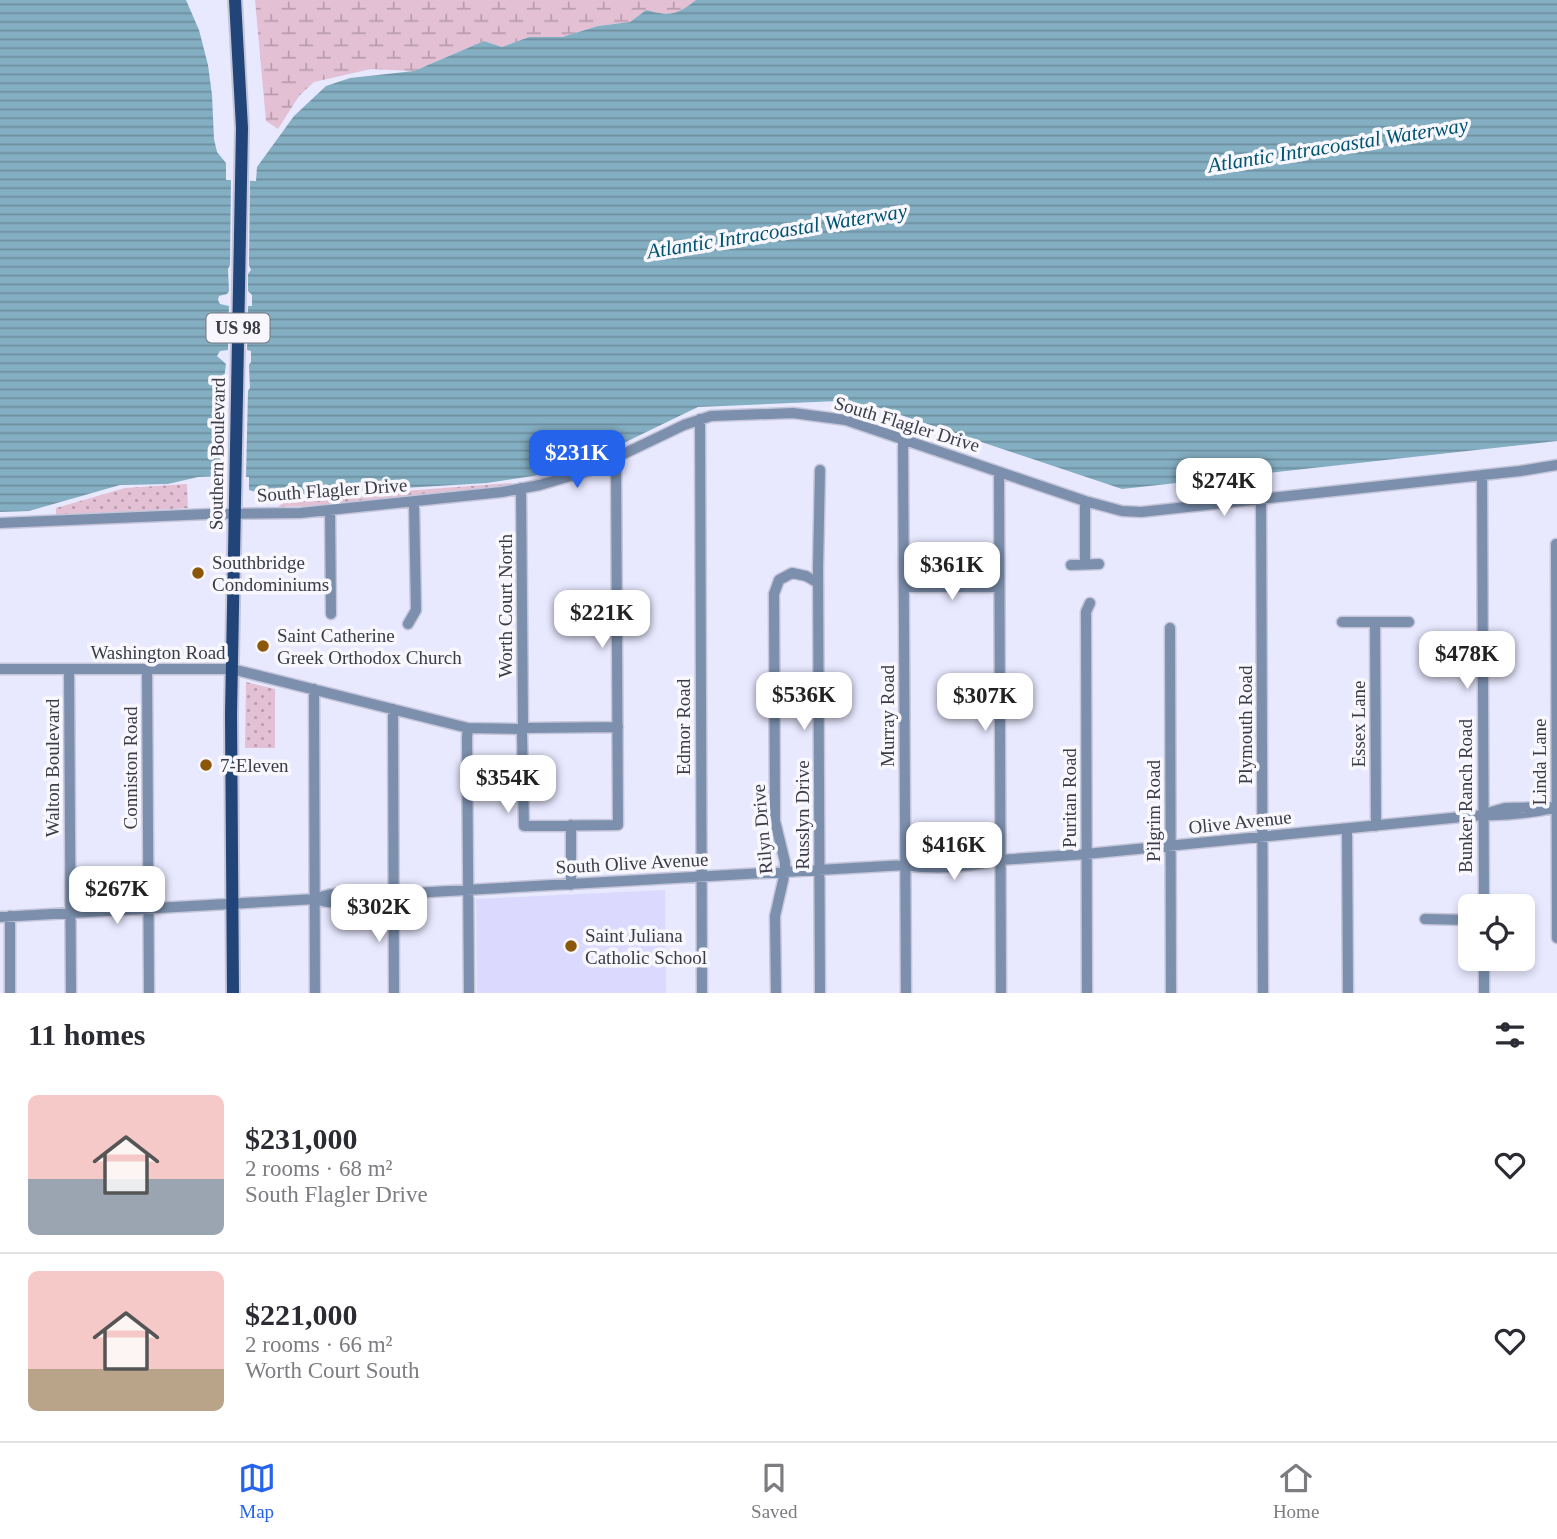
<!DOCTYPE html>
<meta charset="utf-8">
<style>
:root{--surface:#fff;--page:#f7f7f7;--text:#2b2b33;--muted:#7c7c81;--line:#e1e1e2;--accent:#2563eb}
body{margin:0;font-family:Georgia,serif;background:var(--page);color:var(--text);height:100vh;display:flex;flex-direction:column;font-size:26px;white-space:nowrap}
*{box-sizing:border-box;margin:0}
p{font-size:23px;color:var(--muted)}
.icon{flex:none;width:38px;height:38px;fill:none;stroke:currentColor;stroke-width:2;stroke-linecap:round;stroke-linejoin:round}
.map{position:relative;height:993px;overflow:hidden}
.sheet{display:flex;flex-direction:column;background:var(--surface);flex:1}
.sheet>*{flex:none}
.buttons{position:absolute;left:1458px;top:894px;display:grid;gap:14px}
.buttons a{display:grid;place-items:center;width:77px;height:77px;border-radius:10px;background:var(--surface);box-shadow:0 4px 10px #0003;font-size:35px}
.price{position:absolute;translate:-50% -60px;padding:0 16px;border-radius:14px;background:#fff;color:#222;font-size:23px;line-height:46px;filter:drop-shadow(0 2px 4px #0008)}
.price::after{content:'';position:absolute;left:50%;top:42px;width:21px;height:16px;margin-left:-10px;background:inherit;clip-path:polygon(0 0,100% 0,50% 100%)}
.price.selected{background:var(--accent);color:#fff}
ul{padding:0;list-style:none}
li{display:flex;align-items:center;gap:21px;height:175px;padding:0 28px}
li+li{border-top:2px solid var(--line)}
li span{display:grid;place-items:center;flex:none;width:196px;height:140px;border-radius:10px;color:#555}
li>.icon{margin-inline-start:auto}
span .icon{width:84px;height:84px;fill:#fffc;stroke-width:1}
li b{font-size:30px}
h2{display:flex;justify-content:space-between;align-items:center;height:84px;padding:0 28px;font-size:30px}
.tab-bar{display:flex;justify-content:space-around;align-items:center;height:98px;border-top:2px solid var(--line);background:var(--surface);font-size:19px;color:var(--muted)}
.tab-bar a{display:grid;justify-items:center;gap:4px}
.tab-bar .selected{color:var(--accent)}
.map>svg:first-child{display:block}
</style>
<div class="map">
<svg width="1557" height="993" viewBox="0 0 1557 993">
<defs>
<pattern id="grass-dots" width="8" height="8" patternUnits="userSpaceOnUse" patternTransform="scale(1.75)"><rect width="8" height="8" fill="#e3c0d4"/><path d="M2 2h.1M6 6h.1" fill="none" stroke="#b99dae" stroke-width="1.8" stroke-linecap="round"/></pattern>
<pattern id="wetland-marsh" width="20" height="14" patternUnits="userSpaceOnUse" patternTransform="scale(1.75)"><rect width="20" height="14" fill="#e3c0d4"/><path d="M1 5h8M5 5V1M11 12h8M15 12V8" fill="none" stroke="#b99dae"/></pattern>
<pattern id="water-rules" width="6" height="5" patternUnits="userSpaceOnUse" patternTransform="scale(1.75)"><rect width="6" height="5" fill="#84aec2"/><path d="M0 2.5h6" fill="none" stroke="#6d8f9f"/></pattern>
</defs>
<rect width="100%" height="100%" fill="#e8e8ff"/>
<path fill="#dbdafe" d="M665,890L666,993H477L476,899Z"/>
<path fill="url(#grass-dots)" d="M511,483L512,486L334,505L278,507L284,502L299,499Z
M187,484L188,508L56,516V508L125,488Z
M246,682L275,689V748H245Z"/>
<path fill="url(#wetland-marsh)" d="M255,0H696C677,16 669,16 646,10L630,22L598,26L562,37H529L502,47L484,41L414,71L371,69L314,82L299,96L278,129L266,121Z"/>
<path fill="url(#water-rules)" d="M0,0H186L199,30L208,65L212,95L214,139L217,152L226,163V180L256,181L257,167L294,116L326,86L350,78L414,71L484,41L502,47L529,37H562L598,26L630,22L646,10C669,16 676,16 696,0H1557V441L1122,489L874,406L838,401L698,407L601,454L568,467L533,476L487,483L269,496L249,490V477L224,476L198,477L168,484L120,485L29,511L0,512Z"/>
<path fill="#e8e8ff" d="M231,178H250L249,265L251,270L248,274V291L252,295V306H248L247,350L251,351V362L249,365L250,388L248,391L246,478L224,477L225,391L223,386L226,364L217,356L220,351L228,350L229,306L220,304L218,300L219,296L227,294L229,291L228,269L230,265Z"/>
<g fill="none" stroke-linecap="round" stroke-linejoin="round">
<g stroke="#c6c6da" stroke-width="13">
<path id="minor" d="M700,419L702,993
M903,439L906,993
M820,470L818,568L820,993
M999,472L1001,993
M1482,475L1484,906
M521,488L523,724
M1261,499L1263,993
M1085,501V564
M330,510L331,614
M0,523L209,514L300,513L502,492L540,485L590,470L684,425L711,416L793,413L846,420L1085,501L1122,511L1141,512L1520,471L1557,465
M1556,544L1557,938
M1071,565L1099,564
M904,587H999
M1342,622H1409
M1375,622L1376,826
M408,624L416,610L414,502
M1170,628L1171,993
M0,669H232L468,728L518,729
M69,669L71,993
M147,669L149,993
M314,689L315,993
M393,709L394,993
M468,728L467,737L469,993
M527,728L618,727
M522,734L524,826L618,825L616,459
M1491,812L1505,808L1549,807
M1347,829L1348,993
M910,864L924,860L979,857L1000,860L1086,854L1482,815C1509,816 1532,813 1557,807
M571,885V825
M315,899C330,904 345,904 360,896
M10,916V993
M0,917L315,899C330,893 345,891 360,896L905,865C937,870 970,867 1000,860
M1425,919L1470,920
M1484,959V993
M776,993L775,916L785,872V862L775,821L774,594L779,580L792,573L806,576L818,583
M1087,993L1086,612L1090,603"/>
</g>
<g stroke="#c6c6da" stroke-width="16">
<path id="major" d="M233,993L231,714L242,128L235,0"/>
</g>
<use href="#minor" stroke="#7c90ae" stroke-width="10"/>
<use href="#major" stroke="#214578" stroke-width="12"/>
</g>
<g fill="#8d570a" stroke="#f7f7fd" stroke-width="2.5">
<circle cx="198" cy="573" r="7"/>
<circle cx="263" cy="646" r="7"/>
<circle cx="206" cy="765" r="7"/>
<circle cx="571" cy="946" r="7"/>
</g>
<g text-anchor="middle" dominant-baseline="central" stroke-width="7" stroke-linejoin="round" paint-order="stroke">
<rect fill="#f7f7fd" stroke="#74747e" stroke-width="2" x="206.5" y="313.5" width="63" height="29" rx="5"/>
<g font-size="18" font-weight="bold" fill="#3c3c47">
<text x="238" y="328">US 98</text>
</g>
<g font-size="19" fill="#3c3c47" stroke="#f7f7fd">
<text transform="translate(907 424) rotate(17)">South Flagler Drive</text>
<text transform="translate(217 454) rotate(-89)">Southern Boulevard</text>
<text transform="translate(332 490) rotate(-4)">South Flagler Drive</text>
<text transform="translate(505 606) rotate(-90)">Worth Court North</text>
<text x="158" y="652">Washington Road</text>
<text transform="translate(887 716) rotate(-90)">Murray Road</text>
<text transform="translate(1358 724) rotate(-90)">Essex Lane</text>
<text transform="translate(1245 725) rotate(-90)">Plymouth Road</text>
<text transform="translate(683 727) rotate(-90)">Edmor Road</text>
<text transform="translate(1539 762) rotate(-90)">Linda Lane</text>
<text transform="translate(52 768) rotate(-90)">Walton Boulevard</text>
<text transform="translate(130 768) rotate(-90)">Conniston Road</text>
<text transform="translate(1465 796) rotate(-90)">Bunker Ranch Road</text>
<text transform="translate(1069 798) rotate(-90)">Puritan Road</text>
<text transform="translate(1153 811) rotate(-90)">Pilgrim Road</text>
<text transform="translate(802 815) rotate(-90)">Russlyn Drive</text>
<text transform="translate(1240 822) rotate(-6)">Olive Avenue</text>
<text transform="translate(762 829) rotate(-95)">Rilyn Drive</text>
<text transform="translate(632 863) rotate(-3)">South Olive Avenue</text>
</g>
<g font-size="19" fill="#3c3c47" stroke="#f7f7fd" text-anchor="start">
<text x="212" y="562">Southbridge<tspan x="212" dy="22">Condominiums</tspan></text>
<text x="277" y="635">Saint Catherine<tspan x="277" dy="22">Greek Orthodox Church</tspan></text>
<text x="220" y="765">7-Eleven</text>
<text x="585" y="935">Saint Juliana<tspan x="585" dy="22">Catholic School</tspan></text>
</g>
<g font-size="21" font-style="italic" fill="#005471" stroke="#f7f7fd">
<text transform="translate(1338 145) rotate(-9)">Atlantic Intracoastal Waterway</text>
<text transform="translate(777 231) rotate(-9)">Atlantic Intracoastal Waterway</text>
</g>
</g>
</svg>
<div class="buttons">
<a><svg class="icon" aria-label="locate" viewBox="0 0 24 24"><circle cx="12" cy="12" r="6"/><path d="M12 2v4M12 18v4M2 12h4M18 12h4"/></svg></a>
</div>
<b class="price selected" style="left:577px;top:490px">$231K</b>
<b class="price" style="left:1224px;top:518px">$274K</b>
<b class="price" style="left:952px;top:602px">$361K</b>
<b class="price" style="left:602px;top:650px">$221K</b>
<b class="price" style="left:1467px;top:691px">$478K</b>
<b class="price" style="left:804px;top:732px">$536K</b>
<b class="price" style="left:985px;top:733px">$307K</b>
<b class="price" style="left:508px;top:815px">$354K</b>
<b class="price" style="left:954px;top:882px">$416K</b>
<b class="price" style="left:117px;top:926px">$267K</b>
<b class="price" style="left:379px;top:944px">$302K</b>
</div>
<section class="sheet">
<h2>11 homes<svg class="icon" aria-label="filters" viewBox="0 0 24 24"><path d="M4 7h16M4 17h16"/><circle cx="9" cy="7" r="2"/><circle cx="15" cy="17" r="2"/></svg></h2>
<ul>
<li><span style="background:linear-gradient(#f6c9c9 60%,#9aa5b1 0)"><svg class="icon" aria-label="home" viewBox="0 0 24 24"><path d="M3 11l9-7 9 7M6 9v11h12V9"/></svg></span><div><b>$231,000</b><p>2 rooms · 68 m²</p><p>South Flagler Drive</p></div><svg class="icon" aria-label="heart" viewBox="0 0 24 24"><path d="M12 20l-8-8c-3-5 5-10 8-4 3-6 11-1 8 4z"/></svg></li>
<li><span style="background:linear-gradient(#f6c9c9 70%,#b9a48a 0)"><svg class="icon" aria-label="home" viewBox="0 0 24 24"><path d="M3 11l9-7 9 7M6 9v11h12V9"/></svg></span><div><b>$221,000</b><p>2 rooms · 66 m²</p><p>Worth Court South</p></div><svg class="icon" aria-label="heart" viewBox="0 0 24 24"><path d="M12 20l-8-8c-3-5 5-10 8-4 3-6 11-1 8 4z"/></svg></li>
</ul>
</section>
<nav class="tab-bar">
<a class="selected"><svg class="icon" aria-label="map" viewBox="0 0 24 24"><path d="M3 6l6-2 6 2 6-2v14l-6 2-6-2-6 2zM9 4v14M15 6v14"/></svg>Map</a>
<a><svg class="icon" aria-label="saved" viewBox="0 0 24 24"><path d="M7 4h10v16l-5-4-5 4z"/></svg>Saved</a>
<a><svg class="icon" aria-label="home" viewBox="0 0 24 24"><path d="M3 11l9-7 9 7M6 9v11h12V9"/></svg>Home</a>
</nav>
